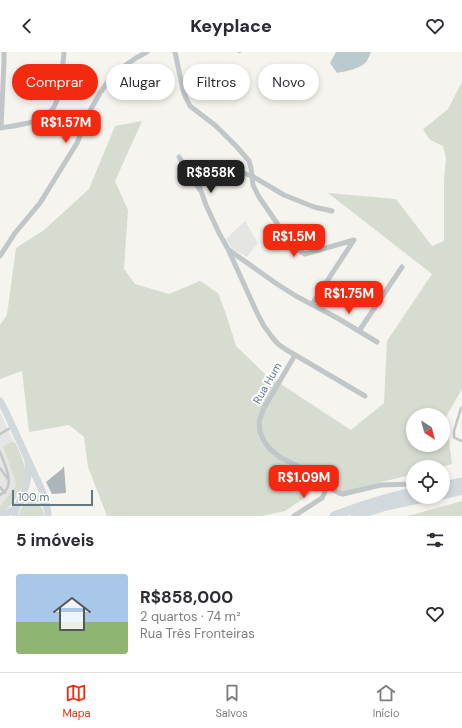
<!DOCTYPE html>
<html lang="pt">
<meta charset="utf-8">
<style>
:root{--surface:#fff;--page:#f7f7f7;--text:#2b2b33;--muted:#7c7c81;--line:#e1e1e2;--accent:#f42a10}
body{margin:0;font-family:"DM Sans",sans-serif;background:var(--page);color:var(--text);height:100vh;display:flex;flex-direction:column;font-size:15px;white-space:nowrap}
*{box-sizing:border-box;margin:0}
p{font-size:13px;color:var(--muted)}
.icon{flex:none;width:22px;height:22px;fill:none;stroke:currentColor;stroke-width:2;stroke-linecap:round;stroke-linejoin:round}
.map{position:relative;height:464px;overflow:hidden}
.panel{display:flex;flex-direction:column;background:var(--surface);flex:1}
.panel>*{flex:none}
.guide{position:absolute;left:12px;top:12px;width:438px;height:36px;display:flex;gap:8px}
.needle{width:26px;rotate:144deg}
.tools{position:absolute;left:406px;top:356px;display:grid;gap:8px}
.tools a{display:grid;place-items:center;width:44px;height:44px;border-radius:50%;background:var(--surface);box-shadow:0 2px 6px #0003;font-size:20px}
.scale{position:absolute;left:12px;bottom:10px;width:81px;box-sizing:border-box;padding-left:4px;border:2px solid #607884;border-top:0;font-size:11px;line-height:14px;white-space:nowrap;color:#607884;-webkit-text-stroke:3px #fff;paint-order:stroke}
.price{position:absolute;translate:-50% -34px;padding:0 9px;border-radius:8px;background:var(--accent);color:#fff;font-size:13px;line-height:26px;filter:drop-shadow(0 1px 2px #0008)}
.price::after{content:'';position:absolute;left:50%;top:24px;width:12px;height:9px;margin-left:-6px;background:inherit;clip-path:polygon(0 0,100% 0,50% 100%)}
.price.current{background:#222;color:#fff}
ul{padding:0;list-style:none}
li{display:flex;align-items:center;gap:12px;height:100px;padding:0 16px}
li+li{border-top:1px solid var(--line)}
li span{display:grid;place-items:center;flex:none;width:112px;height:80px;border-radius:4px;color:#555}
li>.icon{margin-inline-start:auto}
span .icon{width:48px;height:48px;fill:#fffc;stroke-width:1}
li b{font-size:17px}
h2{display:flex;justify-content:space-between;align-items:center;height:48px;padding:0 16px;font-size:17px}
.chip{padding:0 14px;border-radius:18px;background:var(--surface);box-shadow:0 2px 6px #0003;font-size:14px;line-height:36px}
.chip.current{background:var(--accent);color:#fff}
header{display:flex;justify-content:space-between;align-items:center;height:52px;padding:0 16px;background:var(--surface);font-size:18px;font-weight:800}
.tabs{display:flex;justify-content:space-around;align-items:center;height:56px;border-top:1px solid var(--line);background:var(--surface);font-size:11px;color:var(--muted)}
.tabs a{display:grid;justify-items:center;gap:2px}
.tabs .current{color:var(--accent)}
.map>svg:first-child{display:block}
</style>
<header><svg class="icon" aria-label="back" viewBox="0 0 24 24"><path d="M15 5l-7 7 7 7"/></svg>Keyplace<svg class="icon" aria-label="heart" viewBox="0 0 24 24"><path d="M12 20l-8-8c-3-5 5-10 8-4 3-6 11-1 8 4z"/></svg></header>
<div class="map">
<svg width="462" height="464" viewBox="0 0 462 464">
<rect width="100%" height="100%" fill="#f5f4ef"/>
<path fill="#e5e5e3" d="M245,169L258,191L247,205L232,197L226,187Z
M0,360L23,409L12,452L0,462Z"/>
<path fill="#d6dcd0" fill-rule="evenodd" d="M462,30V337L446,365L452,412L442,415H413V422L340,441L331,420L317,412L310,442L285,459L262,464H107L88,415L84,385L69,373L29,380L22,319L0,327V273L7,263L16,196L44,178L89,137L115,74L142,69L115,129L128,158L124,217L135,232L169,242L200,229L218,241L226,262L236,294L264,321L351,378L384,351L387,289L432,222L328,141L396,147L432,194L444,189V128L446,106L443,94L430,88L423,77L431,71L448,57ZM413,363H443V393H413Z
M12,390H15C21,403 29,418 23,433C22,436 19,440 17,444C12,452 8,457 0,462V454L16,434V431L3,394Z
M462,449V464H408Z
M29,450C38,449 44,455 44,464H19C19,457 22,453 29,450Z"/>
<path fill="#bbcace" d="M336,0H371C370,3 368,6 367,9C361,17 346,19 337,21L330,11Z"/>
<path fill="#acb5b9" d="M64,414L66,441L52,442L46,430L62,417Z"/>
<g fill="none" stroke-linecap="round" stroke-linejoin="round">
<path stroke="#c1c6c9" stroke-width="2.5" d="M239,0H240
M461,356L454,379V385L457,387L462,389
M0,382L12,375
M0,400C5,413 17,435 0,443
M0,416L8,427
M0,435L5,441"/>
<path stroke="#c1c6c9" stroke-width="5" d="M175,0L183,38L186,46L190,54L216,74L237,95L249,109L251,116L253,133L259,145L292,193L296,197L305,202L354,188L312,252
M0,76C12,74 32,72 43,66C47,64 51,59 54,55C60,45 63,13 64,0
M1,76L4,10V0
M179,105L200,138
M332,159L314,155L284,143L252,124L237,119L219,117H210L204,121L200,127V136L206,153L219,181L228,197L258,263L264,274L272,285L278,292L285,297L365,344
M229,198L277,232L296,244L339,267L377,290
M0,204L15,181L40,151L77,91L91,57L100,41L107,31L120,17L136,6L147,0
M359,279L402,215
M325,433L339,441L343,442L381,433L413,432
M294,464L322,446L325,440V433L322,428L317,423L281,406L270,397L264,389L260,380L259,369L264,356L295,303"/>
<path stroke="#d2d9dc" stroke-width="7" d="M0,349L6,360L45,445L47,455
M19,451C26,435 29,429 28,411
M2,464L16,456
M15,464C14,440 49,439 48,464"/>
<path stroke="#d2d9dc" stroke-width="9" d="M443,434L462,430
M443,443L462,438
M334,464C360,454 385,446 413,440
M355,464L386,454L429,445"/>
</g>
<g text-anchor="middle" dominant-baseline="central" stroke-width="4" stroke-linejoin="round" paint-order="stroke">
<g font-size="11" fill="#607884" stroke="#fff">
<text transform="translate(267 331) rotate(-60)">Rua Hum</text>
</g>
</g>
</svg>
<div class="tools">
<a><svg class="needle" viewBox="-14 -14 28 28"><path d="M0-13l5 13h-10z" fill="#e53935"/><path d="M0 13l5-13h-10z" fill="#7c7c81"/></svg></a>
<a><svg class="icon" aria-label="locate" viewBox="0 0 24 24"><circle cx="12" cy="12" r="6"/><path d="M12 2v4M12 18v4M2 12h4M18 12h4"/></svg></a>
</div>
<div class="scale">100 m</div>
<b class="price" style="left:66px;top:92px">R$1.57M</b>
<b class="price current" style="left:211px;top:142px">R$858K</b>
<b class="price" style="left:294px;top:206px">R$1.5M</b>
<b class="price" style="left:349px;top:263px">R$1.75M</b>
<b class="price" style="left:304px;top:447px">R$1.09M</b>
<div class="guide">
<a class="chip current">Comprar</a>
<a class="chip">Alugar</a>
<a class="chip">Filtros</a>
<a class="chip">Novo</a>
</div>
</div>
<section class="panel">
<h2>5 imóveis<svg class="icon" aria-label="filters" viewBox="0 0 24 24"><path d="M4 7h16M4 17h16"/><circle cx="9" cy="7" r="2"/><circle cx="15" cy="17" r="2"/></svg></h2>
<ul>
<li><span style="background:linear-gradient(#a9c7e8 60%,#8fb573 0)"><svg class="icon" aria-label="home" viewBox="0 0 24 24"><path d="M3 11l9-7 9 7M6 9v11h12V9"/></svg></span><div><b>R$858,000</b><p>2 quartos · 74 m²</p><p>Rua Três Fronteiras</p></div><svg class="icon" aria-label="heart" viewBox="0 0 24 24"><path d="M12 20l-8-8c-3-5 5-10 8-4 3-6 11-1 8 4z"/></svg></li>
</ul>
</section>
<nav class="tabs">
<a class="current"><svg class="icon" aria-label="map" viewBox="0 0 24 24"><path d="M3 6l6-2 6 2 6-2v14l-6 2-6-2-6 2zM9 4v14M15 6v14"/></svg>Mapa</a>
<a><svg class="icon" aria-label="saved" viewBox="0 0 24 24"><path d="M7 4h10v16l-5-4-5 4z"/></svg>Salvos</a>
<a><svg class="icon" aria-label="home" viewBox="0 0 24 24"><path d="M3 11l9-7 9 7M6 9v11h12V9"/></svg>Início</a>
</nav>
